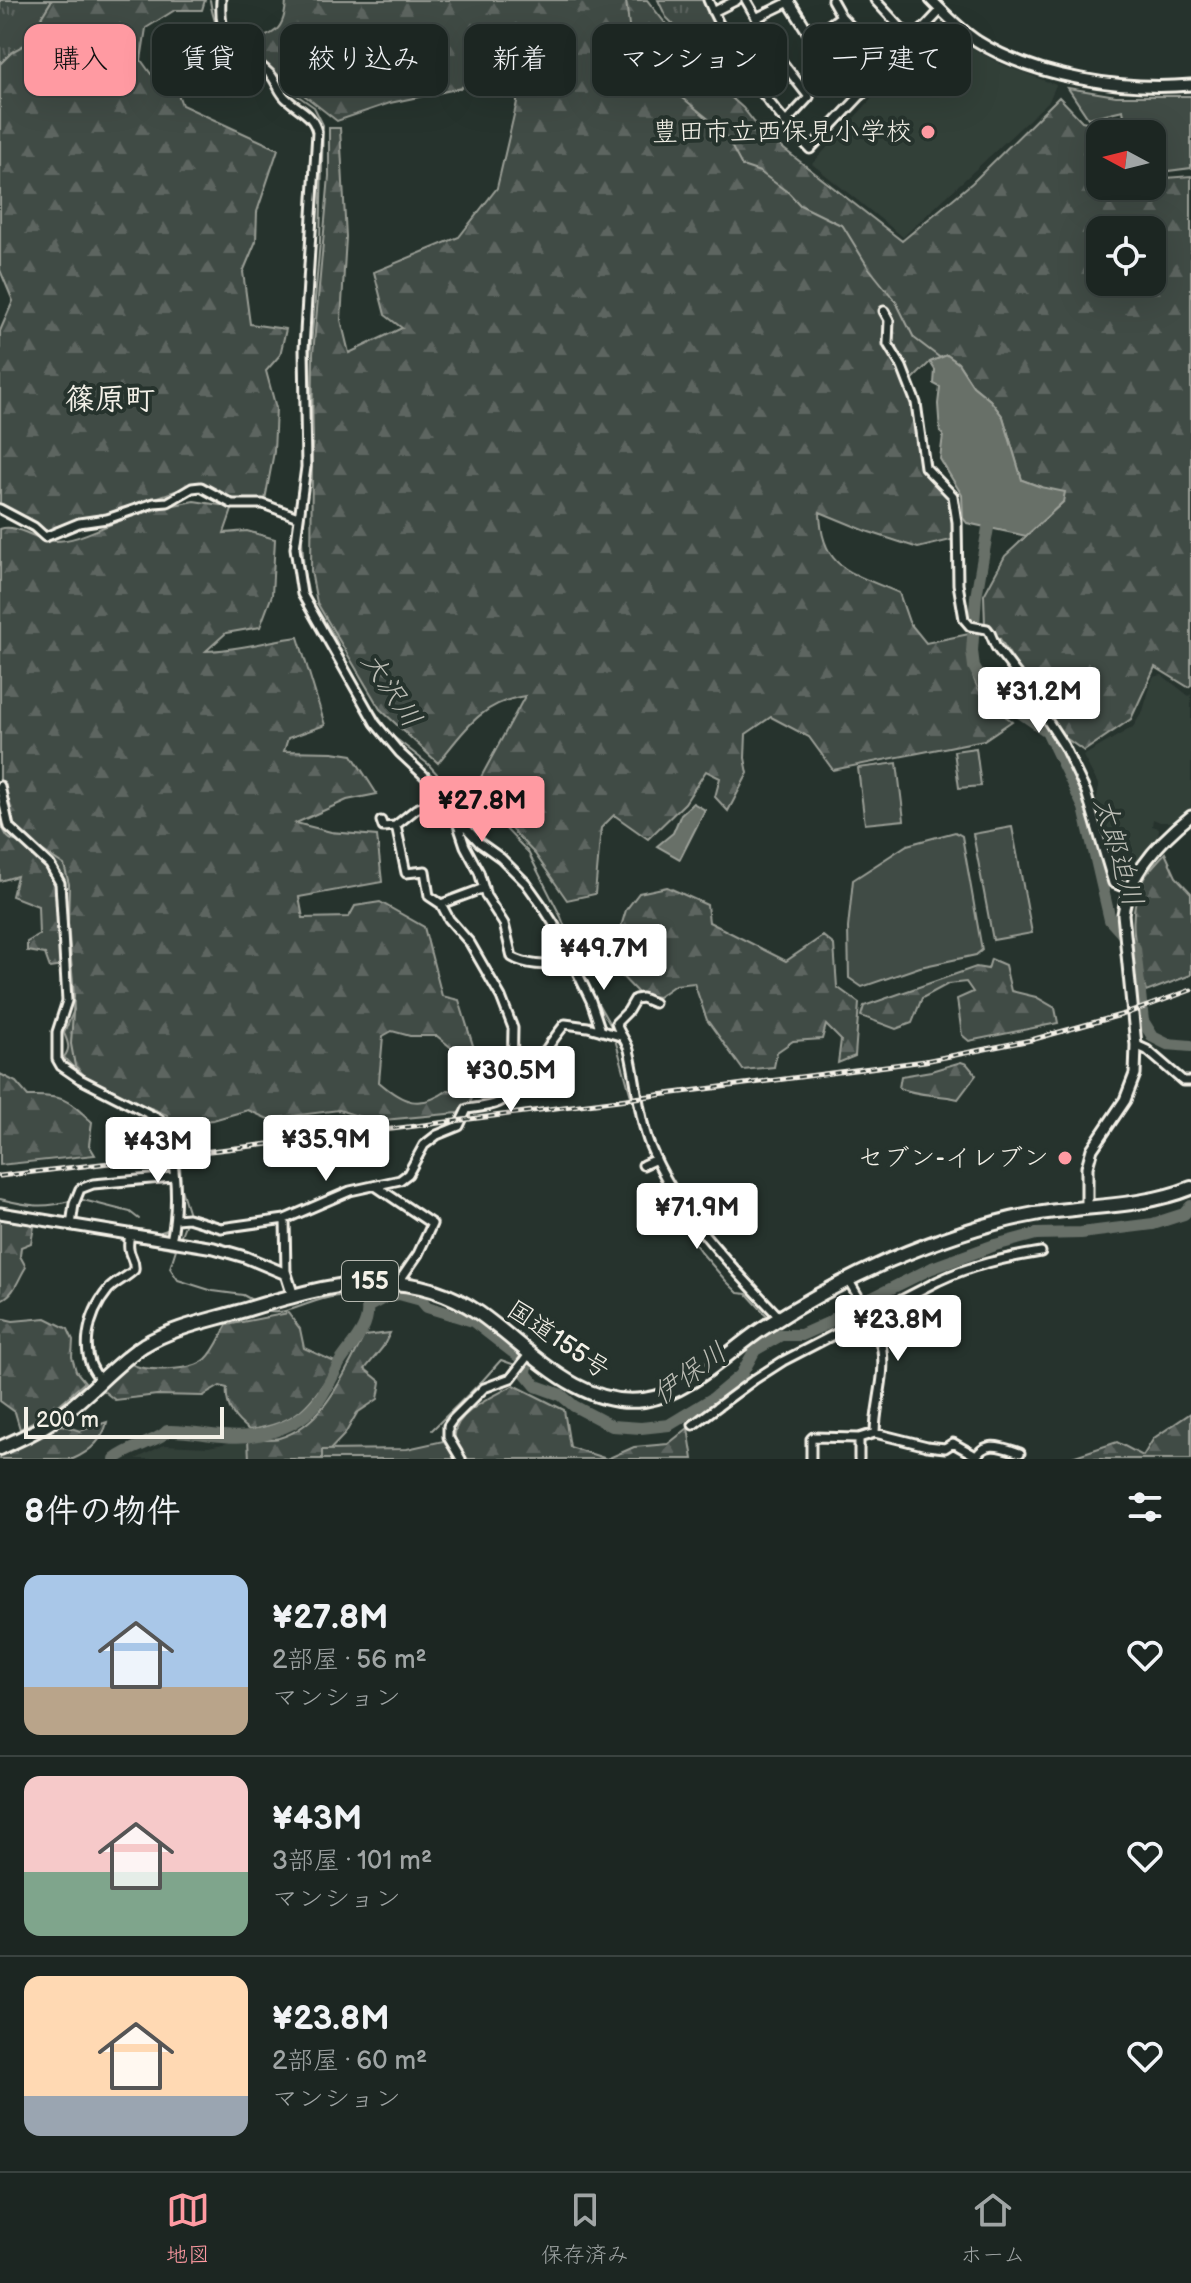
<!DOCTYPE html>
<html lang="ja">
<meta charset="utf-8">
<style>
:root{--surface:#1c2622;--page:#29322f;--text:#f1f3f6;--muted:#a0a5a5;--line:#3a4340;--accent:#ff9aa2}
body{margin:0;font-family:"Balsamiq Sans","Klee One",sans-serif;background:var(--page);color:var(--text);height:100vh;display:flex;flex-direction:column;font-size:30px;white-space:nowrap}
*{box-sizing:border-box;margin:0}
p{font-size:26px;color:var(--muted)}
.icon{flex:none;width:44px;height:44px;fill:none;stroke:currentColor;stroke-width:2;stroke-linecap:round;stroke-linejoin:round}
.map{position:relative;height:1459px;overflow:hidden}
.drawer{display:flex;flex-direction:column;background:var(--surface);flex:1}
.drawer>*{flex:none}
.hud{position:absolute;left:24px;top:24px;width:1144px;height:72px;display:flex;gap:16px}
.needle{width:52px;rotate:277deg}
.buttons{position:absolute;left:1086px;top:120px;display:grid;gap:16px}
.buttons a{display:grid;place-items:center;width:80px;height:80px;border-radius:16px;background:var(--surface);box-shadow:0 8px 32px #0002,0 0 0 2px var(--line);font-size:40px}
.scale{position:absolute;left:24px;bottom:20px;width:200px;box-sizing:border-box;padding-left:8px;border:4px solid #f4f1e8;border-top:0;font-size:22px;line-height:28px;white-space:nowrap;color:#f4f1e8;-webkit-text-stroke:6px #26332d;paint-order:stroke}
.price{position:absolute;translate:-50% -68px;padding:0 18px;border-radius:8px;background:#fff;color:#222;font-size:26px;line-height:52px;filter:drop-shadow(0 2px 4px #0008)}
.price::after{content:'';position:absolute;left:50%;top:48px;width:24px;height:18px;margin-left:-12px;background:inherit;clip-path:polygon(0 0,100% 0,50% 100%)}
.price.active{background:var(--accent);color:#111}
ul{padding:0;list-style:none}
li{display:flex;align-items:center;gap:24px;height:200px;padding:0 24px}
li+li{border-top:2px solid var(--line)}
li span{display:grid;place-items:center;flex:none;width:224px;height:160px;border-radius:16px;color:#555}
li>.icon{margin-inline-start:auto}
span .icon{width:96px;height:96px;fill:#fffc;stroke-width:1}
li b{font-size:34px}
h2{display:flex;justify-content:space-between;align-items:center;height:96px;padding:0 24px;font-size:34px}
.pill{padding:0 28px;border-radius:16px;background:var(--surface);box-shadow:0 8px 32px #0002,0 0 0 2px var(--line);font-size:28px;line-height:72px}
.pill.active{background:var(--accent);color:#111}
.tabs{display:flex;justify-content:space-around;align-items:center;height:112px;border-top:2px solid var(--line);background:var(--surface);font-size:22px;color:var(--muted)}
.tabs a{display:grid;justify-items:center;gap:4px}
.tabs .active{color:var(--accent)}
.map>svg:first-child{display:block}
</style>
<div class="map">
<svg width="1191" height="1459" viewBox="0 0 1191 1459">
<defs>
<pattern id="grass-tufts" width="24" height="20" patternUnits="userSpaceOnUse" patternTransform="scale(2)"><rect width="24" height="20" fill="#414b45"/><path d="M3 7l-1-3M5 7V3M7 7l1-3M15 17l-1-3M17 17v-4M19 17l1-3" fill="none" stroke="#5d6560"/></pattern>
<pattern id="forest-firs" width="22" height="20" patternUnits="userSpaceOnUse" patternTransform="scale(2)"><rect width="22" height="20" fill="#414b45"/><path d="M5 1l3.5 6h-7zM16 11l3.5 6h-7z" fill="#5d6560"/></pattern>
</defs>
<rect width="100%" height="100%" fill="#26332d"/>
<filter id="ink" filterUnits="userSpaceOnUse"><feTurbulence type="fractalNoise" baseFrequency=".0125" numOctaves="2"/><feDisplacementMap in="SourceGraphic" scale="16" xChannelSelector="R" yChannelSelector="G"/><feConvolveMatrix kernelMatrix="1 2 1 2 8 2 1 2 1" color-interpolation-filters="sRGB"/></filter>
<g filter="url(#ink)">
<path fill="#333f39" d="M939,25L968,46L1001,64L1056,85L1049,101L903,237L812,164Z
M1162,675L1189,696L1191,694V809L1175,822H1160L1153,819L1152,826L1159,828L1158,841L1125,880L1118,879L1096,802L1099,786L1083,756L1133,727L1143,711L1153,677Z
M248,1439L249,1459H136L164,1445L208,1447Z"/>
<path fill="url(#grass-tufts)" stroke="#9a9e96" stroke-width="2" d="M0,0H52L36,26L33,40L12,52L0,64Z
M658,0H703L732,57L716,69L700,64L689,40L666,17Z"/>
<path fill="url(#forest-firs)" stroke="#9a9e96" stroke-width="2" fill-rule="evenodd" d="M52,0H205L202,10H175L146,28L141,60L151,74L175,86L182,105L278,149L257,212L256,241L243,272L250,324L286,329L280,355L266,371L276,408L274,452L265,500L232,502C220,494 211,485 195,484L110,514L83,518L55,527L51,533L43,532L0,507V331L13,301L0,270V64L12,52L33,40L36,26Z
M286,0H647L705,74L743,108L762,132L902,241L972,183L1059,97L1082,121L1116,128L1117,134H1100V186H1152V179L1191,176V685L1188,687L1155,667L1131,719L1084,751L1060,734L1000,639L985,625L984,595L1005,556L1063,502L1041,487L1022,480L1003,417L990,400L973,386L958,363L947,355L930,362L907,385L916,403L923,468L942,486L951,504L955,539L918,548L866,531L820,512C821,570 853,573 899,593L909,622L926,643L969,634C971,682 972,692 1012,721L984,740L833,770L809,737L771,717L746,734L745,758L748,773L728,811L715,797L720,778L706,771L685,803L648,839L614,815L601,828L595,894L567,900L535,854L474,790L525,696C480,703 464,731 438,763L380,709L317,603L311,571L313,354L329,176V128H340L346,237L341,320L349,353L402,328L385,315L374,272L459,237L497,188L517,102L516,61L493,58L461,88L390,103L337,121L239,44C270,35 285,36 286,0ZM1100,230H1152V282H1100Z
M194,501L233,507L224,533L247,531L275,539L272,595L260,627L226,633L206,651C237,650 267,641 298,637L325,725L288,738L284,751L333,752L352,755L377,794L347,800L296,823L331,832L377,836L382,882L299,897L303,918L349,917L355,906L380,902L424,927L442,996L459,1000L475,1052L466,1060L437,1036H410L392,1031L383,1036L379,1082C403,1103 420,1110 448,1090L464,1091L468,1076L478,1078L470,1104L458,1113L373,1121L339,1110L268,1119L248,1110L213,1120L189,1122L172,1131L167,1115C136,1102 84,1084 64,1057C71,1048 68,1043 64,1033L74,1010L69,965L50,968L45,954L27,951V942L39,935L38,906L12,896L17,876L0,881V529C18,523 35,541 54,541C76,541 95,530 114,523C140,513 167,506 194,501Z
M1165,853L1176,877L1191,893V975L1146,992C1137,955 1124,914 1144,878C1150,869 1158,861 1165,853Z
M667,887L707,905L709,922L786,961L823,936L834,945L837,987L859,1003L855,1056L838,1063L841,1040L826,1025L822,1039L793,1041L777,1052L774,1067L743,1070L707,1020L694,983L675,985L658,997L639,994L615,969L614,950L626,910L639,893Z
M991,959L1005,965L1011,991L1036,997L1055,1008L1058,1023L969,1041L962,1035L957,999L973,992L966,982L948,984L922,998L912,1023L896,1029L861,1016L864,1006L976,967L988,969Z
M961,1062L967,1064L976,1075L958,1099C938,1094 918,1096 899,1088L901,1076L931,1071Z
M0,1074L16,1082L28,1096C63,1095 66,1098 92,1122L89,1145L95,1155L0,1165Z
M0,1217L32,1223L34,1227L31,1243L21,1247L20,1256L26,1267C18,1279 15,1295 0,1300Z
M288,1313L300,1329L304,1348L337,1363C310,1404 300,1423 249,1430C235,1420 225,1406 227,1388L220,1386L203,1396L157,1395L115,1400L101,1389L130,1363C144,1373 193,1371 206,1359C215,1351 221,1335 227,1325Z
M0,1318L13,1321L46,1318L68,1329L73,1340L72,1357L76,1371L85,1382L53,1410L20,1429L15,1412L0,1401Z
M390,1333L383,1347L365,1369L381,1382L378,1399L357,1413L345,1434L326,1454L325,1459H249L248,1439C257,1438 270,1440 279,1438C324,1425 344,1374 364,1336Z
M514,1385L564,1410L570,1447L607,1459L634,1447L668,1444L688,1428L693,1459H468C463,1453 456,1445 455,1437C452,1413 497,1395 514,1385Z
M1191,1413V1459H1066L1117,1442L1143,1456L1154,1438Z
M107,1422C103,1440 89,1452 73,1459H0V1456L52,1426L62,1425L80,1431Z"/>
<path fill="#414b45" stroke="#9a9e96" stroke-width="2" d="M1068,88L1116,96H1191V168L1152,173V134H1127L1123,110L1088,118Z
M976,748L981,786L959,788L954,751Z
M897,763L904,820L865,824L858,768Z
M1012,827L1032,933L993,940L973,834Z
M955,832L962,836L982,950L976,955L920,967L862,987L849,978L848,928L853,880L907,845Z
M443,1441L456,1459H322V1450L407,1449Z"/>
<path fill="#676f68" stroke="#9fa39b" stroke-width="2" d="M947,355L958,363L973,386L990,400L1003,417L1022,480L1041,487L1065,492L1063,502L1026,536L967,523L963,518L962,495L940,459L943,435L940,432L938,404L940,387L934,384L935,370L930,362Z
M693,803L705,810L680,859L657,846L673,833L681,814Z"/>
<g fill="none" stroke-linecap="round" stroke-linejoin="round">
<path stroke="#9fa39b" stroke-width="2" d="M210,0C216,42 236,59 271,81
M626,0L629,26L636,42L647,52L672,89L717,126L727,138L742,166L760,172L789,193L800,205L843,226L868,267L896,302L914,338L939,357
M281,84L314,107L323,125L320,241L310,357L313,439L302,540L304,572L309,596L334,636L358,686L390,734L428,764L438,775L477,799L528,852L561,917L587,984L613,1030
M0,822C6,833 5,840 19,842
M30,842L64,865L69,884L68,923L74,996L71,1044L75,1066L85,1076L123,1097
M614,1036C631,1093 642,1149 671,1201L670,1209L700,1251L726,1281L738,1293L747,1294L769,1318
M132,1102L156,1110L165,1117L180,1163L181,1189L189,1214
M0,1199C29,1206 44,1209 73,1200
M79,1199L130,1212L139,1219
M161,1232L167,1230
M179,1240L187,1220
M134,1241L175,1249
M126,1243V1254L129,1260
M177,1246L170,1268L178,1280L213,1291L243,1295L254,1301
M264,1311C296,1320 327,1280 372,1303
M774,1327L781,1335
M521,1368L526,1374
M432,1430L483,1380L501,1360L515,1365"/>
<path stroke="#676f68" stroke-width="12" d="M988,528L976,597L972,651L974,667L986,689L1047,731L1084,808L1110,920L1135,948L1143,1021L1153,1037L1167,1044L1191,1046
M115,1459C129,1447 159,1441 167,1431C187,1430 204,1435 223,1436C257,1440 298,1429 319,1400C327,1389 333,1375 340,1362C350,1346 370,1328 367,1307L386,1297L399,1294L421,1300L427,1307L473,1321L527,1363L526,1374L536,1386L561,1395L574,1406L612,1426L641,1428L669,1425L712,1399L741,1375L755,1350L781,1335H801L828,1323L853,1305L872,1298L932,1268L995,1245L1036,1234L1081,1233L1153,1224L1184,1214L1191,1206"/>
<g stroke="#f4f1e8" stroke-width="13">
<path id="minor" d="M221,0C218,52 241,45 270,74C277,81 279,94 288,100C300,111 313,114 317,132L304,349L306,467L295,548L302,594L375,723L400,753L447,797L465,827L480,843L501,858L526,883L543,907L555,926L591,1001L601,1031
M708,0C732,57 768,105 810,149L941,10
M746,0L782,62L809,97L785,123
M832,0L841,16L888,67
M875,0L913,41
M713,12L737,0
M756,18L789,2
M812,38L841,16
M884,311L889,320L888,344L902,367L916,403L925,467L953,496L957,522L958,584L964,619L970,626L987,629L990,633L996,647L1020,678L1064,746L1086,792L1113,883L1128,889
M0,509L34,527L45,537L79,523L107,519L154,503L168,502L192,488L201,487L232,504H263L298,517
M0,786L9,827L50,865L60,883L67,1001L57,1032V1059L61,1066L80,1079L159,1119C177,1151 179,1205 171,1241
M460,817L458,825L465,846L479,872L486,896L504,924L512,957C528,967 553,965 572,965
M381,821L383,827L395,826L397,830L406,873L425,871L429,896L441,904
M395,826L416,809L447,797
M484,888L441,904L449,919L470,943L501,997L513,1028L512,1079
M654,1003L642,998L635,999L628,1011L616,1023C619,1034 626,1040 629,1050C637,1082 638,1115 650,1146C678,1214 731,1265 780,1318
M1136,1045L1147,1050L1183,1081H1191
M485,1076L515,1080
M528,1091C531,1067 551,1042 565,1024L588,1027L620,1036
M643,1165L656,1159
M377,1187L432,1224L418,1254L398,1283
M176,1219L188,1218L221,1228L285,1219L350,1191L400,1180L408,1174L424,1145L437,1135L459,1126L467,1109C490,1106 509,1105 518,1080
M285,1219L286,1274
M71,1225L74,1204L80,1189L93,1184L173,1177
M849,1281C861,1302 878,1326 882,1350C886,1377 875,1406 875,1433
M101,1380C77,1356 88,1314 108,1290C115,1282 126,1278 134,1270C136,1257 125,1256 130,1235
M693,1425L755,1379L783,1361L938,1281C971,1265 1005,1258 1041,1252
M859,1438V1459
M461,1459L448,1437V1426L453,1419L484,1388L511,1378L530,1353
M811,1459V1439L813,1437L859,1438L875,1433L927,1446L945,1448L953,1443L976,1456
M975,1459C985,1439 1002,1447 1020,1453"/>
</g>
<g stroke="#f4f1e8" stroke-width="15">
<path id="tertiary" d="M788,0L812,38L861,94
M931,0C945,14 960,30 977,41C1034,77 1124,91 1191,85
M1087,1207V1167L1092,1149L1125,1100L1135,1074L1136,1045L1123,914C1128,875 1161,840 1191,816
M0,1213L214,1248L245,1257L286,1274L293,1296"/>
</g>
<g stroke="#f4f1e8" stroke-width="18">
<path id="trunk" d="M0,1448C20,1439 40,1430 58,1417C89,1396 113,1365 144,1345C172,1328 207,1321 238,1312C319,1288 402,1259 479,1313C529,1348 578,1409 644,1400C689,1394 726,1353 762,1329C802,1303 847,1279 890,1260C937,1240 985,1223 1035,1214C1088,1205 1141,1208 1191,1188"/>
</g>
<use href="#minor" stroke="#26332d" stroke-width="7"/>
<use href="#tertiary" stroke="#26332d" stroke-width="9"/>
<use href="#trunk" stroke="#26332d" stroke-width="12"/>
<g stroke="#f4f1e8" stroke-width="5">
<path id="rail" d="M0,1176L345,1135L925,1061L1031,1040L1128,1013L1191,990"/>
</g>
<use href="#rail" stroke="#26332d" stroke-width="2" stroke-dasharray="6" stroke-linecap="butt"/>
</g>
</g>
<g fill="#ff9aa2" stroke="#26332d" stroke-width="3">
<circle cx="928" cy="132" r="8"/>
<circle cx="1065" cy="1158" r="8"/>
</g>
<g text-anchor="middle" dominant-baseline="central" stroke-width="8" stroke-linejoin="round" paint-order="stroke">
<rect fill="#26332d" stroke="#b6b8b0" stroke-width="2" x="342" y="1261" width="56" height="40" rx="6"/>
<g font-size="24" font-weight="bold" fill="#f4f1e8">
<text x="370" y="1281">155</text>
</g>
<g font-size="26" fill="#f4f1e8" stroke="#26332d" text-anchor="end">
<text x="912" y="132">豊田市立西保見小学校</text>
<text x="1049" y="1158">セブン-イレブン</text>
</g>
<g font-size="26" fill="#f4f1e8" stroke="#26332d">
<text transform="translate(558 1340) rotate(34)">国道155号</text>
</g>
<g font-size="28" font-style="italic" fill="#bcbdb5" stroke="#26332d">
<text transform="translate(391 690) rotate(56)">大沢川</text>
<text transform="translate(1118 852) rotate(74)">太郎迫川</text>
<text transform="translate(690 1374) rotate(-36)">伊保川</text>
</g>
<g font-size="30" font-weight="bold" fill="#f4f1e8" stroke="#26332d">
<text x="110" y="400">篠原町</text>
</g>
</g>
</svg>
<div class="buttons">
<a><svg class="needle" viewBox="-14 -14 28 28"><path d="M0-13l5 13h-10z" fill="#e53935"/><path d="M0 13l5-13h-10z" fill="#a0a5a5"/></svg></a>
<a><svg class="icon" aria-label="locate" viewBox="0 0 24 24"><circle cx="12" cy="12" r="6"/><path d="M12 2v4M12 18v4M2 12h4M18 12h4"/></svg></a>
</div>
<div class="scale">200 m</div>
<b class="price" style="left:1039px;top:735px">¥31.2M</b>
<b class="price active" style="left:482px;top:844px">¥27.8M</b>
<b class="price" style="left:604px;top:992px">¥49.7M</b>
<b class="price" style="left:511px;top:1114px">¥30.5M</b>
<b class="price" style="left:326px;top:1183px">¥35.9M</b>
<b class="price" style="left:158px;top:1185px">¥43M</b>
<b class="price" style="left:697px;top:1251px">¥71.9M</b>
<b class="price" style="left:898px;top:1363px">¥23.8M</b>
<div class="hud">
<a class="pill active">購入</a>
<a class="pill">賃貸</a>
<a class="pill">絞り込み</a>
<a class="pill">新着</a>
<a class="pill">マンション</a>
<a class="pill">一戸建て</a>
</div>
</div>
<section class="drawer">
<h2>8件の物件<svg class="icon" aria-label="filters" viewBox="0 0 24 24"><path d="M4 7h16M4 17h16"/><circle cx="9" cy="7" r="2"/><circle cx="15" cy="17" r="2"/></svg></h2>
<ul>
<li><span style="background:linear-gradient(#a9c7e8 70%,#b9a48a 0)"><svg class="icon" aria-label="home" viewBox="0 0 24 24"><path d="M3 11l9-7 9 7M6 9v11h12V9"/></svg></span><div><b>¥27.8M</b><p>2部屋 · 56 m²</p><p>マンション</p></div><svg class="icon" aria-label="heart" viewBox="0 0 24 24"><path d="M12 20l-8-8c-3-5 5-10 8-4 3-6 11-1 8 4z"/></svg></li>
<li><span style="background:linear-gradient(#f6c9c9 60%,#7fa58c 0)"><svg class="icon" aria-label="home" viewBox="0 0 24 24"><path d="M3 11l9-7 9 7M6 9v11h12V9"/></svg></span><div><b>¥43M</b><p>3部屋 · 101 m²</p><p>マンション</p></div><svg class="icon" aria-label="heart" viewBox="0 0 24 24"><path d="M12 20l-8-8c-3-5 5-10 8-4 3-6 11-1 8 4z"/></svg></li>
<li><span style="background:linear-gradient(#ffd9b3 75%,#9aa5b1 0)"><svg class="icon" aria-label="home" viewBox="0 0 24 24"><path d="M3 11l9-7 9 7M6 9v11h12V9"/></svg></span><div><b>¥23.8M</b><p>2部屋 · 60 m²</p><p>マンション</p></div><svg class="icon" aria-label="heart" viewBox="0 0 24 24"><path d="M12 20l-8-8c-3-5 5-10 8-4 3-6 11-1 8 4z"/></svg></li>
</ul>
</section>
<nav class="tabs">
<a class="active"><svg class="icon" aria-label="map" viewBox="0 0 24 24"><path d="M3 6l6-2 6 2 6-2v14l-6 2-6-2-6 2zM9 4v14M15 6v14"/></svg>地図</a>
<a><svg class="icon" aria-label="saved" viewBox="0 0 24 24"><path d="M7 4h10v16l-5-4-5 4z"/></svg>保存済み</a>
<a><svg class="icon" aria-label="home" viewBox="0 0 24 24"><path d="M3 11l9-7 9 7M6 9v11h12V9"/></svg>ホーム</a>
</nav>
